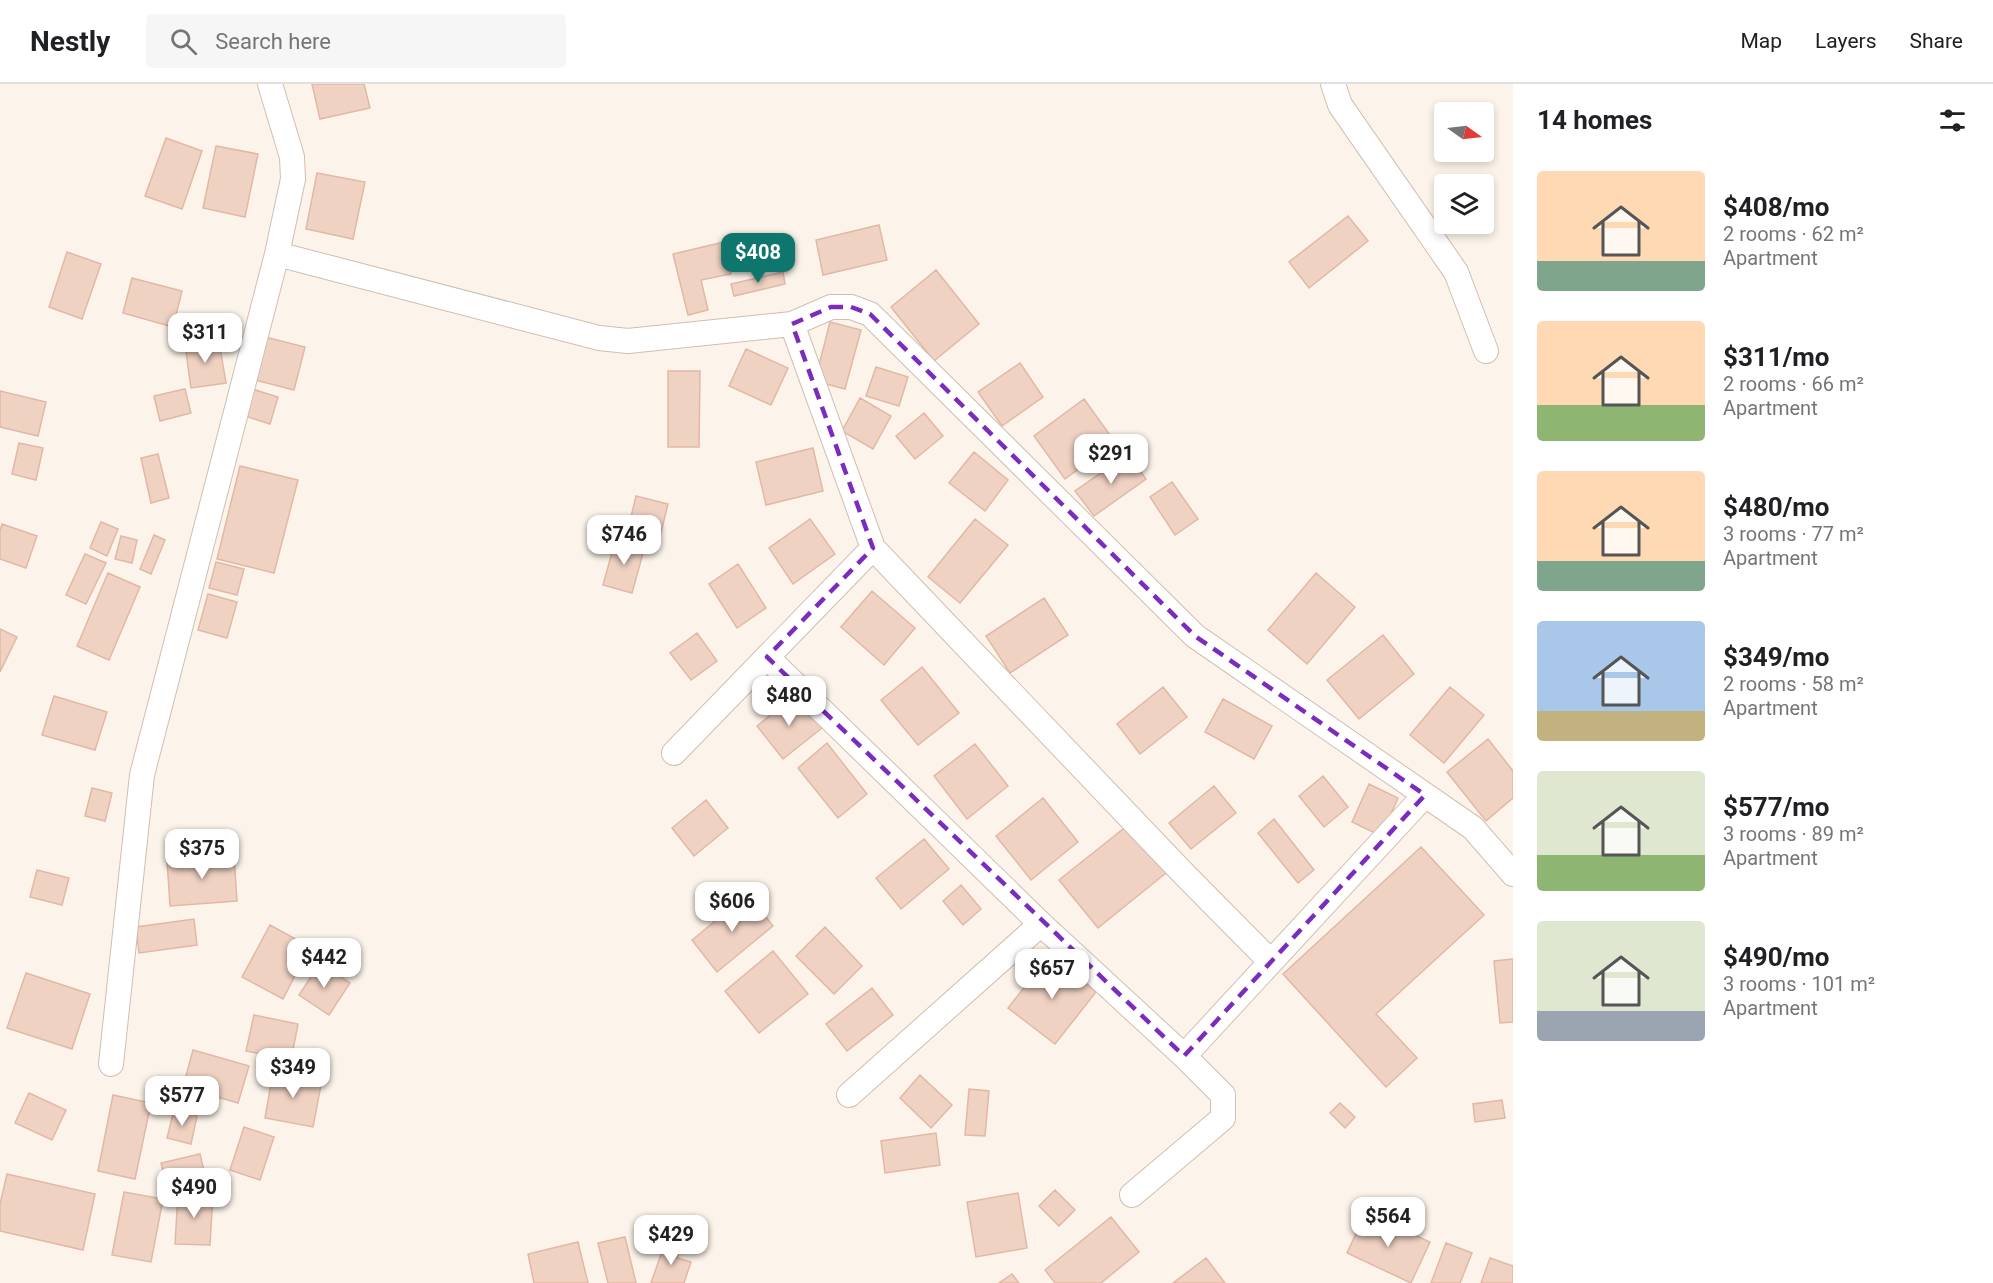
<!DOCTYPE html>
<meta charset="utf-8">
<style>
:root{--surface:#fff;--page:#f6f6f6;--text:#202124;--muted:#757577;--line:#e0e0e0;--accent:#0f766e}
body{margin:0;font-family:Roboto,sans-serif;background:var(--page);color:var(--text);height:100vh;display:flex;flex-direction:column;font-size:22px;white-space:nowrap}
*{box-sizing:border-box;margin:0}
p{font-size:20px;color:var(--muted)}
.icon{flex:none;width:33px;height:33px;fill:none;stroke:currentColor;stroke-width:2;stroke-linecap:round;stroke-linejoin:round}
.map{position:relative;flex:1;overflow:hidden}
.side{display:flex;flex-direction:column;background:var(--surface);width:480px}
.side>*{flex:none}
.needle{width:39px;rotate:104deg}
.buttons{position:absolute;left:1434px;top:18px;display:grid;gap:12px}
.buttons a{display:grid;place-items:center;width:60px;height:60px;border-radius:6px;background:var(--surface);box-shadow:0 3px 9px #0003;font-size:30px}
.price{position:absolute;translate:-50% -51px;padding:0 14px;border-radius:12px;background:#fff;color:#222;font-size:20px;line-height:39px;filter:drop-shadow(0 2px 3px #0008)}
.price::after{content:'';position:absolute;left:50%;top:36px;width:18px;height:14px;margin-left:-9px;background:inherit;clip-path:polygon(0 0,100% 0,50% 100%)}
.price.current{background:var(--accent);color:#fff}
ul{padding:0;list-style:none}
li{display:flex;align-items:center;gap:18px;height:150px;padding:0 24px}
li span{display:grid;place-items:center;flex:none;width:168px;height:120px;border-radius:6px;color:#555}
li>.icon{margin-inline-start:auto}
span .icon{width:72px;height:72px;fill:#fffc;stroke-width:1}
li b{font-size:26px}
h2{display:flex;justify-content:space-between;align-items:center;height:72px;padding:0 24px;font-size:26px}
header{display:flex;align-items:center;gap:36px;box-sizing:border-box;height:84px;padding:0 30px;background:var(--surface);border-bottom:2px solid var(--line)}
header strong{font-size:28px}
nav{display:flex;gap:33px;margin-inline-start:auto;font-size:21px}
.search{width:420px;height:54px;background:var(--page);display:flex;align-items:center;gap:15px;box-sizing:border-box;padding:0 21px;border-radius:6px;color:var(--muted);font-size:22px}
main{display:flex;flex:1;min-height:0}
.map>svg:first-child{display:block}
</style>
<header>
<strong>Nestly</strong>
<div class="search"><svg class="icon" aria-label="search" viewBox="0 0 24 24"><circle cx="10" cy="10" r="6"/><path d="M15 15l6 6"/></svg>Search here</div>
<nav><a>Map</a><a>Layers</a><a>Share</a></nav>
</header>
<main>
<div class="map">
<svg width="1513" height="1199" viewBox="0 0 1513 1199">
<rect width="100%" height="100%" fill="#fcf4ea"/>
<path fill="#f0d2c3" stroke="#e2b8a4" stroke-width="1.5" d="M312,0H364L370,24L320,35Z
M166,54L202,67L182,125L145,112Z
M216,62L258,70L245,133L203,124Z
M317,89L365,98L353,155L306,145Z
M1348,132L1368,157L1309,204L1289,178Z
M879,141L887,176L823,191L816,156Z
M724,158L731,190L701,196L708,226L688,231L673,170Z
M67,168L101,180L82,235L49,223Z
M936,186L979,240L934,277L891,223Z
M783,188L785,200L734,212L731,200Z
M132,194L182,207L173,243L123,229Z
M830,238L861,246L845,305L815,297Z
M265,253L305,263L294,306L255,296Z
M219,257L226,299L191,304L185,261Z
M746,265L788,284L771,321L729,302Z
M1020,279L1043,313L1002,342L978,308Z
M876,283L908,293L899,322L866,312Z
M668,287H700L699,363H668Z
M185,305L191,329L160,337L154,312Z
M252,305L278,313L270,340L245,332Z
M0,307L46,318L38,352L0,343Z
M860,314L891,332L873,365L842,347Z
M1084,315L1115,358L1065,395L1034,352Z
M924,329L943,352L915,375L896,352Z
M19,359L43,364L36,396L12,390Z
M813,364L823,407L766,421L756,378Z
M974,368L1008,396L985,427L949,399Z
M158,370L169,414L151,419L141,374Z
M1128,370L1146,395L1094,432L1075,407Z
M240,382L298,396L274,489L217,475Z
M1172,398L1198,435L1175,451L1150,413Z
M636,412L668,420L661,448L629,441Z
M810,435L835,470L793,500L769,464Z
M975,435L1008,461L960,519L928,493Z
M101,438L118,445L107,472L90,464Z
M2,440L37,452L26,484L0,475V447Z
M154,451L165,456L151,490L140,485Z
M121,452L137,456L132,479L115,475Z
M616,454L645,462L632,509L603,501Z
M85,470L106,479L86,520L66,511Z
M216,478L244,485L237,511L209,504Z
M738,480L766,524L737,544L709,500Z
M108,489L140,503L109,576L77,562Z
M1316,489L1355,523L1307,580L1268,546Z
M872,507L915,544L884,581L841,543Z
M208,510L237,518L227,554L198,546Z
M1044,514L1068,551L1010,589L986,552Z
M0,545L17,553L0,588Z
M697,549L717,577L691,596L670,569Z
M1383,551L1414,590L1359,635L1327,596Z
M922,583L959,629L918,661L881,616Z
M1163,603L1187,633L1140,670L1117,640Z
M1450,603L1484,631L1444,679L1410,651Z
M795,611L822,644L783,675L757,642Z
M54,612L107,628L95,666L42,651Z
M1223,615L1272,642L1254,675L1205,648Z
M1488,655L1513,687V714L1486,737L1447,688Z
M827,659L867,710L838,734L798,684Z
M975,660L1008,702L967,735L934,692Z
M1323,692L1348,723L1324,743L1299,712Z
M1369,700L1398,714L1381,752L1352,738Z
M1214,702L1236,729L1191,765L1169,739Z
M92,704L112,709L105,737L85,732Z
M1043,714L1078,758L1031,796L996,752Z
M706,716L728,744L694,772L672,744Z
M1274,735L1314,786L1298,799L1258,749Z
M1128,741L1166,789L1098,844L1059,796Z
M924,755L949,785L901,825L876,794Z
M1421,763L1484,831L1376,930L1417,974L1386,1003L1283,890Z
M234,771L237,817L170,822L167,776Z
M37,786L69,794L62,821L30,813Z
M961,801L981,825L963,841L943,817Z
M748,810L773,842L717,888L692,856Z
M194,835L197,861L139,869L136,843Z
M270,841L310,863L283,915L242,893Z
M825,843L862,882L834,910L796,872Z
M773,867L808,910L759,949L725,907Z
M1049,872L1096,908L1055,960L1008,924Z
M1513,875V938L1500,939L1494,877Z
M320,879L350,899L329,931L299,911Z
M26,889L90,910L72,965L7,944Z
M872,904L893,931L847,967L826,940Z
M254,931L298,940L291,976L246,967Z
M193,966L249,982L238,1019L183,1003Z
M273,988L322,996L313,1043L265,1034Z
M920,991L952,1021L931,1044L900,1014Z
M969,1005L989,1007L985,1052L965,1051Z
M29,1009L66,1026L52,1056L15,1039Z
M113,1011L151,1019L135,1095L98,1087Z
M1502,1016L1505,1034L1475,1038L1473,1020Z
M1340,1019L1355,1033L1345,1044L1330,1029Z
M174,1026L197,1032L191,1060L167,1054Z
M244,1043L274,1053L260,1096L230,1086Z
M936,1049L940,1081L885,1089L881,1057Z
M200,1070L205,1091L166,1100L161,1079Z
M7,1090L95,1110L83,1166L0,1147V1120Z
M1055,1106L1075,1126L1059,1142L1039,1122Z
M124,1108L163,1115L151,1178L112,1171Z
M178,1109L213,1110L210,1161L175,1160Z
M1018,1109L1027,1164L976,1173L967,1118Z
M1366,1128L1430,1158L1411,1199L1347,1169Z
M1111,1133L1139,1168L1101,1199H1055L1045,1186Z
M625,1153L636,1199H608L598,1159Z
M666,1156L681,1161L677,1174L691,1178L684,1199H651Z
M578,1158L588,1199H534L528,1170Z
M1446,1159L1472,1169L1460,1199H1431Z
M1206,1174L1225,1199H1173Z
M1490,1174L1513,1182V1199H1481Z
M1012,1190L1019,1199H999Z"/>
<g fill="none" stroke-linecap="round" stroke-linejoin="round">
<g stroke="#d0beb2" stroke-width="26">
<path id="street" d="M1333,0L1340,21L1456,188L1486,267
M277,170L599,254L628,257L792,240L831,223H851L870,230L1195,552L1473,744L1513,790
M792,240L873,464L1181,787L1270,877
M767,573L1041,840L1184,972L1223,1011V1034L1132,1111
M674,669L873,464
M1184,972L1425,711
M111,980L142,691L277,170L293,95L292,73L270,0
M849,1011L1041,840"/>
</g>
<use href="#street" stroke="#fff" stroke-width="24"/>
</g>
<path fill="none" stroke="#7b2cbf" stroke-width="4.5" stroke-dasharray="12 8" stroke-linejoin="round" d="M831,223H851L870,230L1195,552L1425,711L1184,972L767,573L873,464L792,240Z"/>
</svg>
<div class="buttons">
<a><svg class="needle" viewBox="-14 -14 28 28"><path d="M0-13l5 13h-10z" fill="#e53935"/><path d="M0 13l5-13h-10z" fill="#757577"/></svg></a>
<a><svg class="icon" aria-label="layers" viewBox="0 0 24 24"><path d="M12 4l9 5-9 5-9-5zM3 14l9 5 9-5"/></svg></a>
</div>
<b class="price current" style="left:758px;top:200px">$408</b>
<b class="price" style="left:205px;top:280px">$311</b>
<b class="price" style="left:1111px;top:401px">$291</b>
<b class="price" style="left:624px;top:482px">$746</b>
<b class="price" style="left:789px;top:643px">$480</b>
<b class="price" style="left:202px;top:796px">$375</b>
<b class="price" style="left:732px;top:849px">$606</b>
<b class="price" style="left:324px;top:905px">$442</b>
<b class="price" style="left:1052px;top:916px">$657</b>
<b class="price" style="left:293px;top:1015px">$349</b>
<b class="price" style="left:182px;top:1043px">$577</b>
<b class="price" style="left:194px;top:1135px">$490</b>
<b class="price" style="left:1388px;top:1164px">$564</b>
<b class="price" style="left:671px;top:1182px">$429</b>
</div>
<section class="side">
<h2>14 homes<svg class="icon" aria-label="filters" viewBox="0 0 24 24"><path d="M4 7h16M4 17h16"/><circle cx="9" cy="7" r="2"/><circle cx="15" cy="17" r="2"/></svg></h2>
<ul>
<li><span style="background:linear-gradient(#ffd9b3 75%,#7fa58c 0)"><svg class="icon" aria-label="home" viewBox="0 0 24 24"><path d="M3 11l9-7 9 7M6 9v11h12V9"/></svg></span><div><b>$408/mo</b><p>2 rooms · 62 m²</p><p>Apartment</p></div></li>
<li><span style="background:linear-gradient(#ffd9b3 70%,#8fb573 0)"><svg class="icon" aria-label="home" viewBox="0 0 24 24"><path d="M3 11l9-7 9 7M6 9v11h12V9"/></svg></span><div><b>$311/mo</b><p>2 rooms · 66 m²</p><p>Apartment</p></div></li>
<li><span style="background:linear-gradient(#ffd9b3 75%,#7fa58c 0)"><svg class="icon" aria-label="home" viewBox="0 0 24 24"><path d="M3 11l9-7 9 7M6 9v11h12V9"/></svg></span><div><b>$480/mo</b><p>3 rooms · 77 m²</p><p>Apartment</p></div></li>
<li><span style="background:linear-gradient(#a9c7e8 75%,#c2b280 0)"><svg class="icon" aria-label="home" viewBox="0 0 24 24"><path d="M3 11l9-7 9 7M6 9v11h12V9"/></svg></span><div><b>$349/mo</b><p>2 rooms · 58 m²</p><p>Apartment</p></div></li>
<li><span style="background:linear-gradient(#dfe7d0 70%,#8fb573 0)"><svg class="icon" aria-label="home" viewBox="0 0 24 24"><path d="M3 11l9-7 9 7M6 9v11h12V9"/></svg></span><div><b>$577/mo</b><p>3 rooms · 89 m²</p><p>Apartment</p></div></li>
<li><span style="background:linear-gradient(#dfe7d0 75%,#9aa5b1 0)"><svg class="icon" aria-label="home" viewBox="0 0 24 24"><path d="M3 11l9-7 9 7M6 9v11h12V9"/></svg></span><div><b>$490/mo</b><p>3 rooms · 101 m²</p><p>Apartment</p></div></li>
</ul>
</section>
</main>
